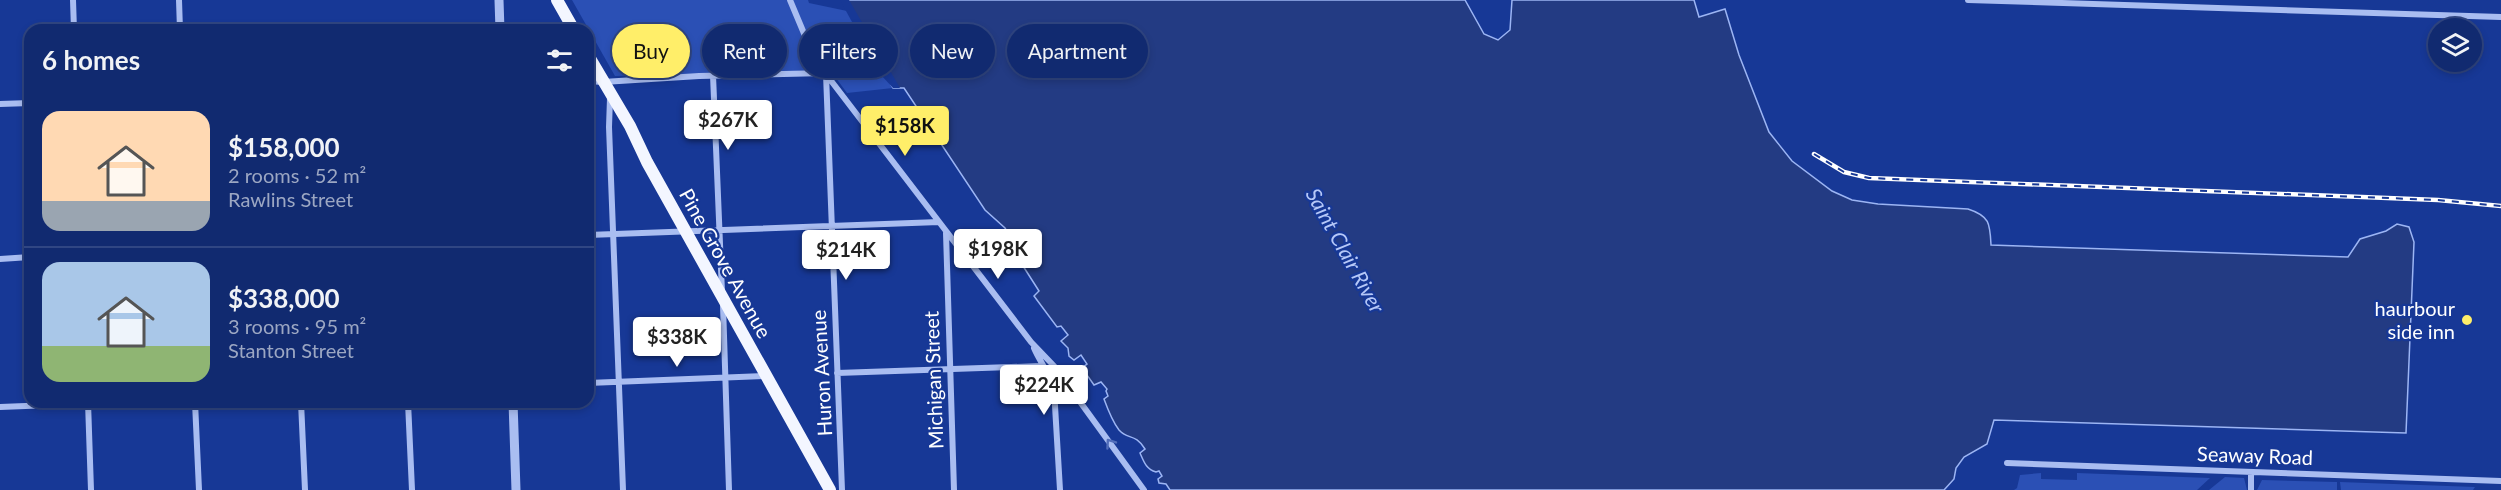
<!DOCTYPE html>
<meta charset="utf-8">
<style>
:root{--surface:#112a70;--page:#1e3678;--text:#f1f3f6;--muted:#9ca7c3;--line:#304683;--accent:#ffee69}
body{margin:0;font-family:Lato,sans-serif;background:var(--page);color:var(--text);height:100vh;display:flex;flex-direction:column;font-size:22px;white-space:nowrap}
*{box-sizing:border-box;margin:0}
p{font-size:20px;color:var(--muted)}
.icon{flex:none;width:33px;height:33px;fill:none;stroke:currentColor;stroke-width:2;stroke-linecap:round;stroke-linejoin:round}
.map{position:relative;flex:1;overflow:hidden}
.details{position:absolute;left:24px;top:24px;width:570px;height:384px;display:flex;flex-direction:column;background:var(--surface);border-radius:18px;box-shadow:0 3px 9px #0003,0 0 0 2px var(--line)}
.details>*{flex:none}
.hud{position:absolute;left:612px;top:24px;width:570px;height:54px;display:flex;gap:12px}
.controls{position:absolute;left:2428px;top:18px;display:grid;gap:12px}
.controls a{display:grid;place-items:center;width:54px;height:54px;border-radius:50%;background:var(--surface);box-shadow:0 3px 9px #0003,0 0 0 2px var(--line);font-size:30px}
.price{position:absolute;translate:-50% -51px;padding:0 14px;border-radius:6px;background:#fff;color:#222;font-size:20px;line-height:39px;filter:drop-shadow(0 2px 3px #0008)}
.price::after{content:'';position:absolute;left:50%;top:36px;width:18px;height:14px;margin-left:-9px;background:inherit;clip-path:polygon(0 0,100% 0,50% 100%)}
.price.selected{background:var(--accent);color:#111}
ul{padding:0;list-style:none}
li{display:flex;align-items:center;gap:18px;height:150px;padding:0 18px}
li+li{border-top:2px solid var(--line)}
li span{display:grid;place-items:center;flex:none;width:168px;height:120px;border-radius:18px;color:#555}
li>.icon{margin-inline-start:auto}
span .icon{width:72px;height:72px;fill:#fffc;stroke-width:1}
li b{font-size:26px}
h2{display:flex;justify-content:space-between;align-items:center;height:72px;padding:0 18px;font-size:26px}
.pill{padding:0 21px;border-radius:27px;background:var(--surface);box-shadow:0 3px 9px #0003,0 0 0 2px var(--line);font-size:21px;line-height:54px}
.pill.selected{background:var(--accent);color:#111}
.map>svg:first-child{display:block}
</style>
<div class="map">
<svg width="2501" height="490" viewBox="0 0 2501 490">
<rect width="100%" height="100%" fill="#173896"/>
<path fill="#2b50b5" d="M572,0H808L809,3L847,11L893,88L847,93L830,70L615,76Z
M2041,473V479L2077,480V473L2210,478L2197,490H2014L2017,488L2020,475Z
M2225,477L2244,478L2247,490H2209Z
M2262,480L2337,482V490H2257Z
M2340,482L2475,487L2473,490H2341Z"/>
<path fill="#233b83" stroke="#9cb5f4" stroke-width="1.5" d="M842,0H1465L1484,34L1498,40L1510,30L1512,0H1694L1699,17L1725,9L1739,55L1769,132L1792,161L1832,191L1852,200L1878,204L1968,209C1990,216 1990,224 1991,245L2348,257L2360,239L2386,231L2397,224L2409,227L2414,242L2406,433L1994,420L1987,444L1964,457L1956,468L1954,479L1944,490H1170L1166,484L1159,483L1158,479L1162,476L1159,471L1156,472C1146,469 1144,462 1140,453L1145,449C1135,433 1128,440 1119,430C1112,421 1108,410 1104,399L1108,396L1106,391L1107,389L1101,382L1094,385L1082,368L1087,364L1081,355L1074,360L1069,356L1068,348L1061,341L1068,335L1061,326L1057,327L1034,296L1039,291L1016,255L1020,252L1005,228L985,210L904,88H893Z"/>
<path fill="#173896" d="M840,0H849L900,88H893L881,75Z"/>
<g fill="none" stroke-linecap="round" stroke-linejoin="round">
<path stroke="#a9bdf1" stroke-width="6" d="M73,0L74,30
M179,0L180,30
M790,0L808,43L832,82L1031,342L1054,366L1144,490
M1968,0L2501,17
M826,74L842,490
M713,75L722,292
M588,81L603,82L699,76L826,73
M610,98L609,127L623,490
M0,104L30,103
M946,233L954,490
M588,235L939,222
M0,259L30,257
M723,305L729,490
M1034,348C1040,362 1050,374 1054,389L1060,490
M837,373L1042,366
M588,383L766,376
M88,402L91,490
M195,402L199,490
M301,402L305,490
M408,402L412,490
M0,407L128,402
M2007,463L2501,481
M2251,472V490"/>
<path stroke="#a9bdf1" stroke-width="9" d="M499,0L500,30
M513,402L516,490"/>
<path stroke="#f3f6ff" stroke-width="12" d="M557,0L574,30
M588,55L630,126L647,162L830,490"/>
<g stroke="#fff" stroke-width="4.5">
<path id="rail" d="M1814,154L1844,172L1869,178L2438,200L2501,206"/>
</g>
<use href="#rail" stroke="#173896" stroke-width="2" stroke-dasharray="7" stroke-linecap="butt"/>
</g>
<defs><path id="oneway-chevron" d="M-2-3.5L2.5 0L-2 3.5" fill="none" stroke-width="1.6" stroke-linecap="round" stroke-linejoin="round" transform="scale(1.5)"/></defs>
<use stroke="#516dba" href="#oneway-chevron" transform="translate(1110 443) rotate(-125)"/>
<circle fill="#ffee69" stroke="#173896" stroke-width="2" cx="2467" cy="320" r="6"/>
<g text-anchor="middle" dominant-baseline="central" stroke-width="4.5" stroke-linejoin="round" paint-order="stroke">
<g font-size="20" fill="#fff" stroke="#173896">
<text transform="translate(726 263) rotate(61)">Pine Grove Avenue</text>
<text transform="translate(821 373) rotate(-93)">Huron Avenue</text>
<text transform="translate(933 380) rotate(-92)">Michigan Street</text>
<text transform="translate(2255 455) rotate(2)">Seaway Road</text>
</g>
<g font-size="20" fill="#fff" stroke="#173896" text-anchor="end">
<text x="2455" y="308">haurbour<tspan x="2455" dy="23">side inn</tspan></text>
</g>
<g font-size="21" font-style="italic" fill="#b6c8f8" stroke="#173896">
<text transform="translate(1346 250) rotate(61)">Saint Clair River</text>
</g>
</g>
</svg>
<div class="controls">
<a><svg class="icon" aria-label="layers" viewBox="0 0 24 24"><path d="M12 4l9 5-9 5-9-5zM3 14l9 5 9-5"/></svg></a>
</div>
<b class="price" style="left:728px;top:151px">$267K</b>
<b class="price selected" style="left:905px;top:157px">$158K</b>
<b class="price" style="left:998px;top:280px">$198K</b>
<b class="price" style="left:846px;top:281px">$214K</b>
<b class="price" style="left:677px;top:368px">$338K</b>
<b class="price" style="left:1044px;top:416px">$224K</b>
<div class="hud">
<a class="pill selected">Buy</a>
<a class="pill">Rent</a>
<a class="pill">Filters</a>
<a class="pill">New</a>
<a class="pill">Apartment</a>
</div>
<section class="details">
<h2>6 homes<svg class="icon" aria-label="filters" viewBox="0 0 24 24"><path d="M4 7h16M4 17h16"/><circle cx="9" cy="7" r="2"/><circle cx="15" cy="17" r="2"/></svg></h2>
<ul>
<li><span style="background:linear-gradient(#ffd9b3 75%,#9aa5b1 0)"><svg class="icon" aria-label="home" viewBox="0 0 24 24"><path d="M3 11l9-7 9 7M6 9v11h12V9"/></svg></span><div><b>$158,000</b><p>2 rooms · 52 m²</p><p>Rawlins Street</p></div></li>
<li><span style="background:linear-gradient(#a9c7e8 70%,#8fb573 0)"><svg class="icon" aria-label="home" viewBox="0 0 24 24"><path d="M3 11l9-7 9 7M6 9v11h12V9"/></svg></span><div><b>$338,000</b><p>3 rooms · 95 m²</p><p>Stanton Street</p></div></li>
</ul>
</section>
</div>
